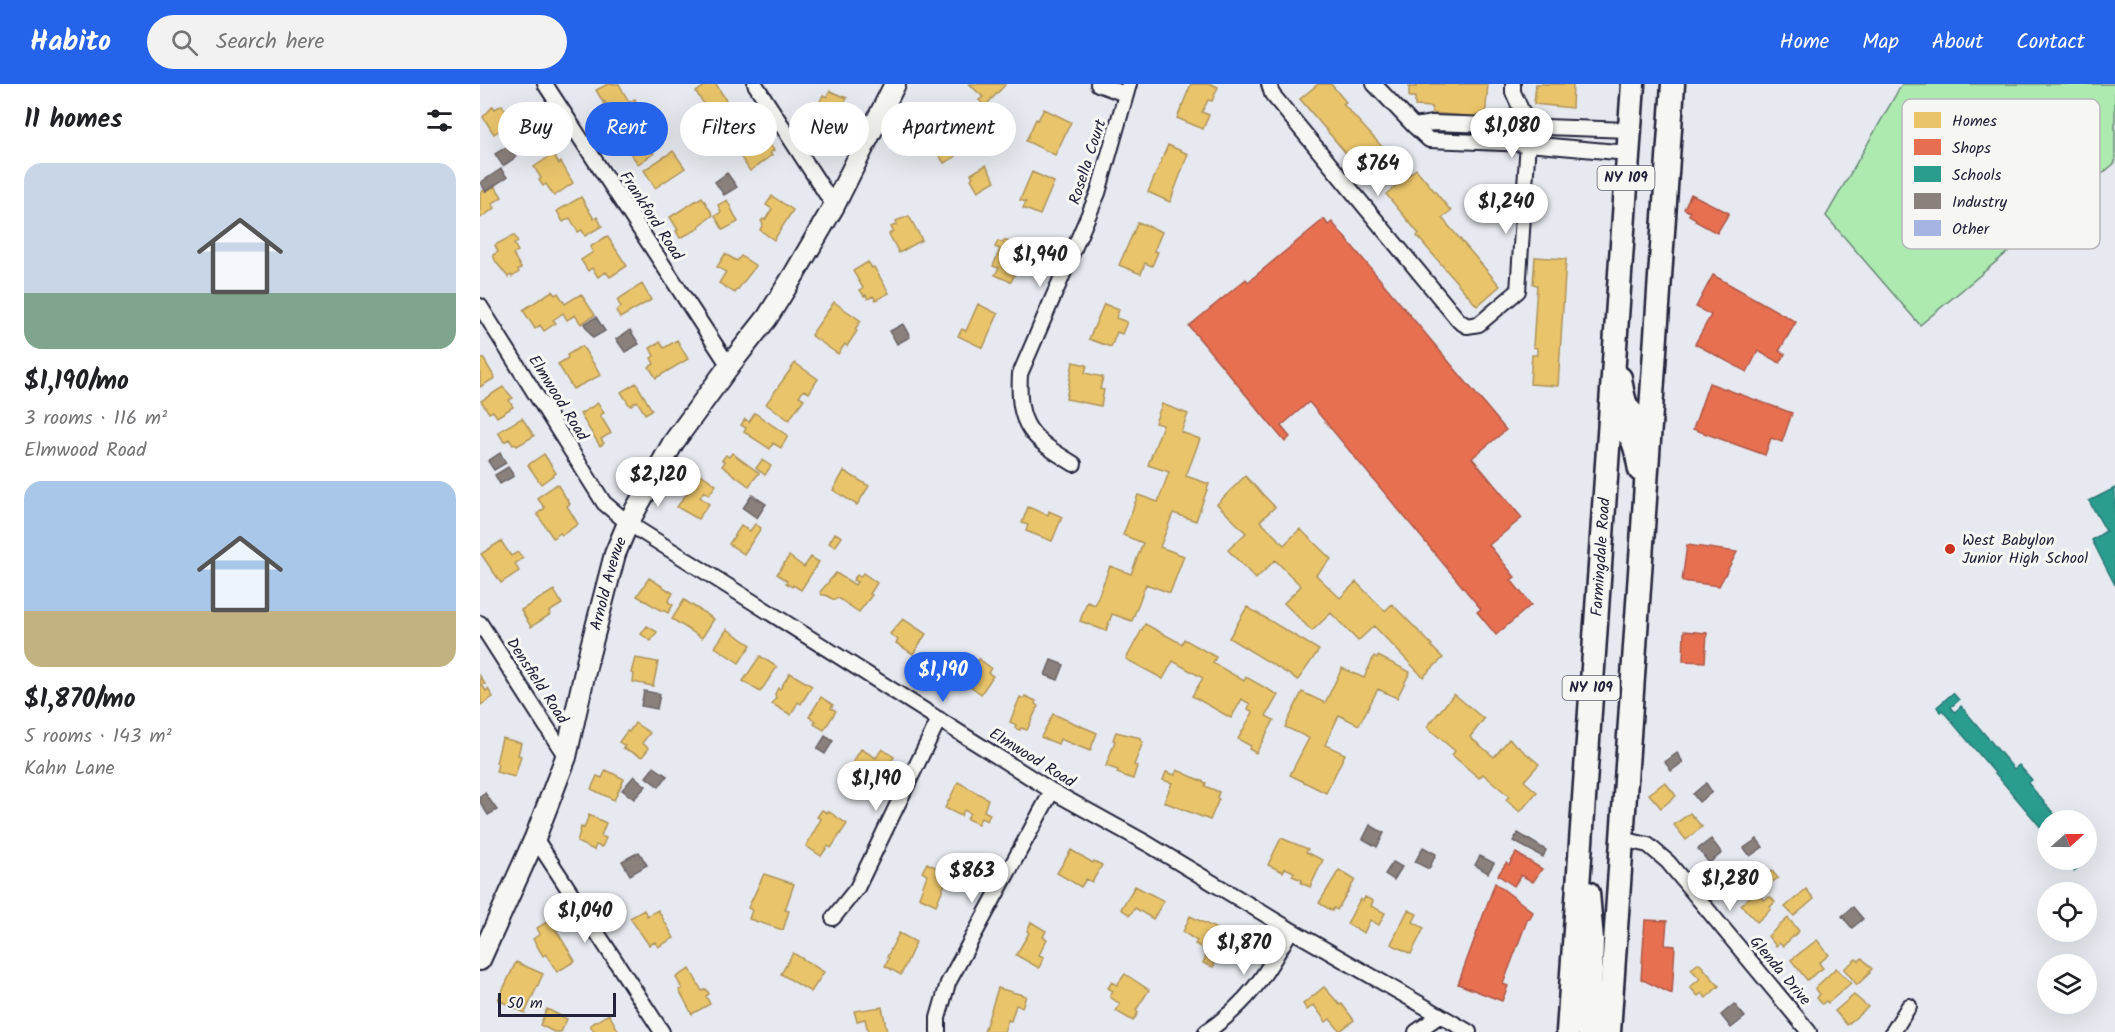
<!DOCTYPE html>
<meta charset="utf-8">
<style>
:root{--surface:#fff;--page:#f2f2f2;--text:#202124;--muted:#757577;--accent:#2563eb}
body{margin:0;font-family:Kalam,sans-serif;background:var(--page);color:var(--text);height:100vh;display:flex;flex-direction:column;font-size:22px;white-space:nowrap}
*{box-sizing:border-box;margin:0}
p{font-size:20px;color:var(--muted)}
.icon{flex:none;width:33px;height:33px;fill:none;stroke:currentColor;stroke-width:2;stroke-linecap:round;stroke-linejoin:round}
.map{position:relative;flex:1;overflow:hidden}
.panel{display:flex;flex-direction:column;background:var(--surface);width:480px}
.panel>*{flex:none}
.guide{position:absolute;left:18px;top:18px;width:570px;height:54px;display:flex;gap:12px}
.needle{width:39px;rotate:69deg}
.controls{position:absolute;left:1557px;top:726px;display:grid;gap:12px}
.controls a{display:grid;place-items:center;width:60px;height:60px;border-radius:50%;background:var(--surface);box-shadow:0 6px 24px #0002;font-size:30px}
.scale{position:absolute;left:18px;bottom:15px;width:118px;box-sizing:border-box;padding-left:6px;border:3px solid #22223b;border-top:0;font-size:16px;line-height:21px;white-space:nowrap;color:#22223b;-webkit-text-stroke:4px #f6f6f2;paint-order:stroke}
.price{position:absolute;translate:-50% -51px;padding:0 14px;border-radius:21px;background:#fff;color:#222;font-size:20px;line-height:39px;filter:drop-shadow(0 2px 3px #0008)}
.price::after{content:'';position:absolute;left:50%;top:36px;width:18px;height:14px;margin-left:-9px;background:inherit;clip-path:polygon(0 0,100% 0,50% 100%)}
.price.selected{background:var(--accent);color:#fff}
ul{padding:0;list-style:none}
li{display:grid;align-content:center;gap:12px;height:318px;padding:0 24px}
li span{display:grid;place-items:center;height:186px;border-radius:18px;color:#555}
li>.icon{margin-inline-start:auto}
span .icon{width:108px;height:108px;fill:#fffc;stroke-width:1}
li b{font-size:26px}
h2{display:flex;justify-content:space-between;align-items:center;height:72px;padding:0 24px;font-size:26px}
.pill{padding:0 21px;border-radius:27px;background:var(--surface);box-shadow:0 6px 24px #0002;font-size:21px;line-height:54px}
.pill.selected{background:var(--accent);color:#fff}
header{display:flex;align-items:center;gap:36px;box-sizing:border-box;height:84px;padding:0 30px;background:var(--accent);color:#fff}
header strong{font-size:28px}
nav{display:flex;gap:33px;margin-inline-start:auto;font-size:21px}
.search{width:420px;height:54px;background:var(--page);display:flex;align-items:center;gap:15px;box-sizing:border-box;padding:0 21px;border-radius:33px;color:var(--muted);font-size:22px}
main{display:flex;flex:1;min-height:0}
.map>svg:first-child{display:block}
</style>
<header>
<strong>Habito</strong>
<div class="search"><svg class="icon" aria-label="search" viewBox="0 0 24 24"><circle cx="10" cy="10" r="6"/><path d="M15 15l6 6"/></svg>Search here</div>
<nav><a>Home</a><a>Map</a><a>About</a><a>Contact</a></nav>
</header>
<main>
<section class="panel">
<h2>11 homes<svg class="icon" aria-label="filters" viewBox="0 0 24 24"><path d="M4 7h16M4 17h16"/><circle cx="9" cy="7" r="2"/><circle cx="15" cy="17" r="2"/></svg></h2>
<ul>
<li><span style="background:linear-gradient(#c9d6e8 70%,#7fa58c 0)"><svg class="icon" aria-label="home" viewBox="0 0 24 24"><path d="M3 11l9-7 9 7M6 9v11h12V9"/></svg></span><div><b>$1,190/mo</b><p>3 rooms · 116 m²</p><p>Elmwood Road</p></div></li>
<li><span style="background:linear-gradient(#a9c7e8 70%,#c2b280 0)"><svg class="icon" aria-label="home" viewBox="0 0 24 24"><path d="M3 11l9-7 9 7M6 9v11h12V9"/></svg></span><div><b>$1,870/mo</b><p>5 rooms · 143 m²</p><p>Kahn Lane</p></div></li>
</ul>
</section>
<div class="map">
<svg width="1635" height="948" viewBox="0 0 1635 948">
<rect width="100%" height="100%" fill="#e6e9ef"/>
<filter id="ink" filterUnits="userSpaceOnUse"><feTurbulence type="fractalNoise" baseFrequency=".0167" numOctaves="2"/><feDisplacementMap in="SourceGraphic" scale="12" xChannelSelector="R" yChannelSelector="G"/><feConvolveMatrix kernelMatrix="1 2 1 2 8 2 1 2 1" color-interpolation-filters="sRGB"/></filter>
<g filter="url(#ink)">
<path fill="#adeab0" stroke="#688676" stroke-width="1.5" d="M1422,0H1635V79L1440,241L1346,132Z"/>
<path fill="#e9c46a" stroke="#ad935c" stroke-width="1.5" d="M128,0H139L149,18L155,15L159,24L136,36L133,30L130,32L123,20L126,19L124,17L123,18L116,6Z
M228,0H236L247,18L245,19L249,26L234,35L216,8Z
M489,0H524L525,1L505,22L499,16L503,13Z
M711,0H731L738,3L732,17L728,16L722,28L729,31L723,45L697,34Z
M838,0H851L866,18L863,20L905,66L881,87L820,15Z
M937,0H1008L1005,34L952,29V23L935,22V13H929V3H936Z
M1056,0H1093L1092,24L1054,20Z
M350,7L367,14L354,43L333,33L343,11L347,13Z
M22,21L25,26L33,21L41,31L32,37L38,47L26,55L20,46L14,50L3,33L13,22L15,25Z
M564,25L591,38L575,71L546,57L556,35L558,36Z
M459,30L478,62L474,64L475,73L464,79L440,41Z
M159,39L174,61L170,64L174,69L158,80L146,63L150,60L143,50Z
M281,49L294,66L290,69L292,71L270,87L256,66Z
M688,61L708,70L690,118L668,108Z
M193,67L205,84L175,104L164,86Z
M73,70L79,80L81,78L93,99L74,112L66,100L63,102L59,96L61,94L54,83Z
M506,81L515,97L498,107L491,95L493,93L491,90Z
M936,85L971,127L962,134L1020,202L997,222L937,152L939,150L906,110Z
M552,88L574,98L560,131L543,124L546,118L540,116Z
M15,102L22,113L12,120L15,124L0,134V109L4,106L5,108Z
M292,112L313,126L294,156L280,146L283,140L281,137L283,135L285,136L292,125L286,121Z
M101,113L114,135L117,133L122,142L105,152L102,146L98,148L90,134L83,138L77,127Z
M222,113L233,131L219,142L220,144L200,154L196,147L198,146L190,133Z
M247,116L258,138L243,146L235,132L241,128L238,121Z
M429,132L442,156L419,169L409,150L413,147L411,143L417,140L416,137Z
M658,138L682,148L674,167L678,168L672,182L665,179L661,190L639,181Z
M34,151L38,158L34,160L38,167L33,170L41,184L38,186L39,188L32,193L31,191L28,193L16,178L13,171L18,168L15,161Z
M127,152L147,182L130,193L126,188L118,193L112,184L108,187L101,176L113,168L110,163Z
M524,156L546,166L531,198L515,191L519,184L513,182L520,165L515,163L518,157L523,159Z
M245,170L257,177L261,172L276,182L255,209L239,199L246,188L237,183Z
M1055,173L1086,175L1078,302L1050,300L1052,271H1057V264L1053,263L1057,201L1053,200Z
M388,178L392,184L394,183L409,209L396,216L393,212L388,215L386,211L384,212L380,206L383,204L373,187Z
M162,200L171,216L140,234L136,227L141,223L137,216Z
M72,207L75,211L78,209L85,220L101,210L115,231L101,240L95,231L87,236L83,229L73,236L76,239L64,247L60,241L55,245L43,226Z
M354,218L381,237L375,245L377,247L367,262L365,260L358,270L331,251Z
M498,220L518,230L503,264L478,252L482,245L486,247Z
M624,220L639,226L636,234L647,238L642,250L637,248L631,263L609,255Z
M197,256L208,275L176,294L169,283L174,280L171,274L174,272L170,264L180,258L184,264Z
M102,262L121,291L93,305L78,280L88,274L87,271Z
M3,274L15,294L0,303V275Z
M593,278L607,281L605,289L623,293L620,305L624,306L621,322L586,315Z
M315,279L338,295L329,309L324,306L319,312L324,315L309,336L286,320Z
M156,299L172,326L165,330L157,317L150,322L141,308Z
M23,303L33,314L29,316L33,323L17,333L13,327L9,329L1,317Z
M118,319L124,329L120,331L131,349L121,355L124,359L120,362L100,330Z
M682,320L708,330L701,348L720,355L706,392L729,400L716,437L693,429L680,463L704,472L690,509L666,500L652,537L632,530L626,547L600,537L607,518L615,521L630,482L651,490L663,459L643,451L658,411L678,418L689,388L668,381L683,341L675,339Z
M275,329L308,352L301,364L293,359L290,365L264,348L266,344L261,341L265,335L269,338Z
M42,334L54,352L37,362L35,360L33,361L29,355L24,358L18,348Z
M252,369L279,389L269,402L242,382L245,378L242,376L246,371L249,373Z
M64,370L76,389L61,400L48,381Z
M282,376L291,382L285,391L276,384Z
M364,387L389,402L377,421L353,406Z
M221,390L236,401L229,411L224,407L220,413L229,420L218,435L197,423Z
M765,392L795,423L780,437L804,461L820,445L851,475L836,491L860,514L876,498L905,527L912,520L952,561L951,562L963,574L943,593L894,542L878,557L851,529L832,547L804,519L821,502L795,476L776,495L748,466L766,449L737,420Z
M77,400L90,420L87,422L98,440L82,451L80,449L73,454L57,430L65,424L57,414Z
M548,423L568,431L569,427L582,433L572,457L546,447L548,441L542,439Z
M275,440L281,444L264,470L249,460L261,442L270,447Z
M355,449L362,453L355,463L349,459Z
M21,457L31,472L38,468L43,474L35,480L39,487L21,499L1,470Z
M309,472L324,483L331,473L339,478L321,506L313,501L312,503L306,499L307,497L297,490Z
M356,489L375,501L377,498L373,496L377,491L380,493L383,489L397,499L390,510L392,511L379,528L358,514L354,516L346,511H342L340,508Z
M169,494L193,509L188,518L193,521L188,529L183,526L182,527L157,512Z
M74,506L82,520L69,528L71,530L51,543L41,526Z
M204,516L234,535L222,554L192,535Z
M767,523L839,566L818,596L749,554Z
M423,535L446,550L433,570L416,559L418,556L410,550Z
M665,540L702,560L704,555L736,573L733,579L764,597L766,593L798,611L786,632L794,636L776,669L769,665L771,662L758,655L773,628L768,625L770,620L762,615L751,634L712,612L723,594L693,577L683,595L646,575Z
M167,542L177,548L171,557L161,550Z
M247,545L271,561L259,579L235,563Z
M280,572L297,583L280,608L263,597Z
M894,572L897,574L898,572L930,588L917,614L898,605L879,641L859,631L845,661L865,670L846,709L810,691L829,654L805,643L822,608L845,619L862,584L884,594Z
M475,573L482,578L484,574L494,581L499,575L511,584L508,589L513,592L501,610L474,590L472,593L464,587Z
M155,574L178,578L173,602L153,598L154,590L151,589Z
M310,589L332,602L321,620L318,618L311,631L292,620L296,614L295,610L298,604L300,605Z
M0,592L5,600L2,601L6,607L8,605L13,613L1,621Z
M974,610L1004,635L990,653L1014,673L1029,655L1059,680L1044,697L1057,708L1040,728L1026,716L1029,712L1003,690L999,694L972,671L975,667L947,643Z
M545,612L556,617L555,620L558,622L547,646L541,644L540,646L535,644L536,641L530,638L540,613L544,615Z
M341,613L353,621L351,624L356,627L344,646L334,640L336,637L329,633Z
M573,630L617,649L610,667L580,655L578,660L561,653Z
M155,639L170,649L162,659L169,664L162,673L143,664L145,662L139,658L147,647L149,648Z
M636,648L661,654L660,656L663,658L654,681L657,682L653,695L637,689L638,686L626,682L635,657L633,656Z
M22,654L41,659L38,671L41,672L35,693L16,688L18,680L16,679Z
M381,665L396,674L402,665L414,673L397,700L370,683Z
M126,686L144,695L134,716L111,705L117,692L122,694Z
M697,686L726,699L725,702L739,708L737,714L739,715L730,736L684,718L692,699L683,696L686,688L695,691Z
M478,698L508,715L504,727L510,730L507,737L501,734L498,740L487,735L490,729L484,726L481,732L465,724Z
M1185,698L1196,712L1181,724L1169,710Z
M342,726L347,729L348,727L367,740L351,764L348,762L341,772L326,762L341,735L337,733Z
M1210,729L1222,743L1206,756L1194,741Z
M109,731L126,739L121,752L126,754L122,763L116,761L114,766L97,758L101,743L104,744Z
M801,754L828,765L826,768L843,776L830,803L821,799L822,796L812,792L814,788L805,784L803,788L788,781Z
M591,766L613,779L614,777L622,781L612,798L606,795L601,803L577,789Z
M1264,778L1272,790L1251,807L1242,795Z
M447,779L469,790L456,821L439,813L447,791L442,788Z
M859,786L875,796L857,826L854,824L852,827L839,819Z
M1292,787L1298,794L1286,802L1281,795Z
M284,790L314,800L305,826L309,827L303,846L269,835L272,826L268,824Z
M655,802L684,817L673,835L655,824L650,831L641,825Z
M1326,805L1334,815L1314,832L1305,823Z
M1276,807L1284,816L1290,813L1295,818L1290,823L1291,825L1277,838L1261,821Z
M885,813L893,817L891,822L905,829L899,841L890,836L884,849L867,840L880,815L883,817Z
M164,826L167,832L178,826L194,854L178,863L175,858L169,861L150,834Z
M928,826L937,830L933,838L944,844L931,870L911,860Z
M710,832L739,846L736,851L747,857L733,883L723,879L728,867L715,860L717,857L703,848Z
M1308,834L1319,847L1303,862L1299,859L1296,862L1288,852Z
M70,836L95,877L77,888L66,870L63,872L53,855L60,850L57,844Z
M551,838L566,847L563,853L567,855L559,871L564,873L559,884L536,871L549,849L547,847Z
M419,849L436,858L421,891L405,882L409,874L407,873Z
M1337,856L1349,871L1339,879L1343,884L1327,896L1311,876Z
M313,869L344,888L331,908L301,890Z
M1382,874L1392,885L1389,888L1390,889L1377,901L1364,885L1376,875L1379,877Z
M36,878L63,890L45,929L18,916Z
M1219,879L1239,902L1226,914L1222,909L1218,912L1210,903L1220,895L1211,885Z
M1356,884L1371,899L1348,919L1346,917L1342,920L1337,914L1340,910L1335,904Z
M210,885L222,907L226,905L229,910L226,912L230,920L212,930L199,906L202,905L196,893Z
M645,890L669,906L656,926L658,929L653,937L636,927L640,920L630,913L633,907L628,904L632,898L637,901Z
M844,903L860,921L862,920L874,936L860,947L850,935L846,938L834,921L827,926L823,920Z
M518,904L546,912L542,923L536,921L531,937L528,936L524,948H504Z
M1374,911L1388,923L1367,941L1355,927Z
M402,923L407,948H388L385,935L377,937L374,927Z
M67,925L87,935L81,948H74L60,941Z
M129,930L139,948H114L110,941Z"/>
<path fill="#e76f51" stroke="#ac584a" stroke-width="1.5" d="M1211,110L1249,129L1237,149L1215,137L1216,135L1209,131L1210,128L1204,125Z
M844,135L848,141L852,138L1026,346L992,374L1042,434L1009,461L1035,493L1031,496L1051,521L1016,551L997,528L1001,525L829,318L801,342L810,353L805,358L709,242L766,195L768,198Z
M1233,191L1316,238L1299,267L1305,270L1300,279L1278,267L1267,288L1215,260L1231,231L1216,223Z
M1229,299L1312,329L1302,358L1291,354L1285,371L1213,345Z
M1207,461L1257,468L1239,502L1202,497Z
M1204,547L1227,549L1225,578L1203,577Z
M1036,769L1062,785L1053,798L1041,791L1034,802L1018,791L1026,779L1029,781Z
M1015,799L1053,828L1050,835L1048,834L1023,900L1028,902L1022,917L978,900Z
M1165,836L1187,837L1185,861L1195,862L1192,910L1161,895Z"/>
<path fill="#2a9d8f" stroke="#287876" stroke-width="1.5" d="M1635,404V501L1612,456L1626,447L1609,417Z
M1473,609L1479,616L1471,623L1475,628L1481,622L1534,685L1539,681L1552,696L1548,699L1579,736H1568V752L1462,626L1460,628L1457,623Z
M1606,768L1611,773L1594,787L1587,776H1606Z"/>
<path fill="#8a817c" stroke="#6b6468" stroke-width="1.5" d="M28,62L36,73L23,82L15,70Z
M21,85L27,93L6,107L0,99Z
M247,89L257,103L244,111L235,98Z
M116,233L125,247L113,254L104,240Z
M423,240L430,253L417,260L410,247Z
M150,246L159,260L145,268L136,255Z
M20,369L26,379L14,386L8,377Z
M28,383L34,392L20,400L15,391Z
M272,411L286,420L277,434L263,424Z
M571,576L584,581L578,596L565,591Z
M164,607L180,610L177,625L161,622Z
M345,652L353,657L345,670L337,665Z
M1197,669L1203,678L1191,687L1185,678Z
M174,683L187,692L179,703L166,693Z
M154,692L166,702L154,715L142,706Z
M1226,699L1232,708L1219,718L1213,710Z
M5,709L17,726L8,731L0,718V712Z
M890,741L904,749L897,763L883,755Z
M1038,749L1066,766L1063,773L1033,757Z
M1231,755L1242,769L1229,779L1218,765Z
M1277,755L1283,763L1270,772L1264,764Z
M943,763L956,770L949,785L935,778Z
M159,768L167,781L150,791L142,777Z
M1000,772L1014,779L1008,789L995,781Z
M913,778L922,783L914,796L905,790Z
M1373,823L1383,835L1372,844L1362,832Z
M1254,920L1265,933L1251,944L1241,931Z"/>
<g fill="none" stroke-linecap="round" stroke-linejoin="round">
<g stroke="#22223b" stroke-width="18">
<path id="street" d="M65,0L249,282
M275,0L354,122
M618,0L645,10
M789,0L792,10L979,237L987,242L999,240L1038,207L1049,43L1033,8V0
M894,0L934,42L949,56L1048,60L1148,69
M934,42L953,39L1149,46
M0,222L124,419L148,439L572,707L668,760L811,846L989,948
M594,380C551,354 537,343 540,290L618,109L649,0
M0,539L86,673
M55,754L182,948
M1142,755L1168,761L1188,778L1329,948
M353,834L377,804L459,635
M458,948V934L468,899L572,707
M726,948C770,918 785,891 811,846
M936,948L959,932
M1413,948L1429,922"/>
</g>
<g stroke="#22223b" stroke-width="24">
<g id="secondary">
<path id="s1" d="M0,876L55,754L86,673L108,574L135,470L148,439L193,359L249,282L287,234L315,189L354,122L415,0"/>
</g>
</g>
<g stroke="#22223b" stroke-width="27">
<g id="primary">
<path d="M1140,294C1144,319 1144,329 1170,340"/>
<path d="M1130,338C1156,348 1155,362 1160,386"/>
<path d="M1108,809L1112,856L1109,948"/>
<path id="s2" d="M1088,948L1153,0"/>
<path d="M1129,948L1193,0"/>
</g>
</g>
<use href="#street" stroke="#f6f6f2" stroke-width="14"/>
<use href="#secondary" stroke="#f6f6f2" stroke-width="20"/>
<use href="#primary" stroke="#f6f6f2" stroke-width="22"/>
</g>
</g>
<circle fill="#c8321e" stroke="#f6f6f2" stroke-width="2" cx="1470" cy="465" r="6"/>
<g text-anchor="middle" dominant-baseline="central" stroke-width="6" stroke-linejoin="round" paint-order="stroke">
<g fill="#f6f6f2" stroke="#626272" stroke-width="1.5">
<rect x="1117.5" y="82" width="57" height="24" rx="4.5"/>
<rect x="1082.5" y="592" width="57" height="24" rx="4.5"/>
</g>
<g font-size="15" font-weight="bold" fill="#22223b">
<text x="1146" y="94">NY 109</text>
<text x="1111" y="604">NY 109</text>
</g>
<g font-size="16" fill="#22223b" stroke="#f6f6f2">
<text transform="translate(608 78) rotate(-72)">Rosella Court</text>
<text transform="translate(171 132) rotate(57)">Frankford Road</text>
<text transform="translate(78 314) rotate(58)">Elmwood Road</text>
<text stroke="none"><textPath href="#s2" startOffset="476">Farmingdale Road</textPath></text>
<text stroke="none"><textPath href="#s1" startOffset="399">Arnold Avenue</textPath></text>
<text transform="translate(57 597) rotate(57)">Densfield Road</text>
<text transform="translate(552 674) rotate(32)">Elmwood Road</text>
<text transform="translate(1300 887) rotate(50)">Glenda Drive</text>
</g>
<g font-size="16" fill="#22223b" stroke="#f6f6f2" text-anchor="start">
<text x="1482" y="456">West Babylon<tspan x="1482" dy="18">Junior High School</tspan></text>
</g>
</g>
<rect x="1422" y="15" width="198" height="150" rx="9" fill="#f6f6f2" stroke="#b6b6bb" stroke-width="1.5"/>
<rect x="1434" y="28" width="27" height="16" fill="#e9c46a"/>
<rect x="1434" y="55" width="27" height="16" fill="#e76f51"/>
<rect x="1434" y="82" width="27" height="16" fill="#2a9d8f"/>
<rect x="1434" y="109" width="27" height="16" fill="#8a817c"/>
<rect x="1434" y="136" width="27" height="16" fill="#a5b4e3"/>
<g font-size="16" fill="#22223b">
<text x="1472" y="42">Homes</text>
<text x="1472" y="69">Shops</text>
<text x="1472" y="96">Schools</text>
<text x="1472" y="123">Industry</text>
<text x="1472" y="150">Other</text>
</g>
</svg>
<div class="controls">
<a><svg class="needle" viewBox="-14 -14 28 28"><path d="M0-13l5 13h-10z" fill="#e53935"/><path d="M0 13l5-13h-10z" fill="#757577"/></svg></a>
<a><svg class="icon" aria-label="locate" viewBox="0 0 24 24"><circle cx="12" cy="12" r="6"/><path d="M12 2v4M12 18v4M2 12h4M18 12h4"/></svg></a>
<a><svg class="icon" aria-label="layers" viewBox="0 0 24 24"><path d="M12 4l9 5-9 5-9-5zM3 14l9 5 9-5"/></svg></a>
</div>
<div class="scale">50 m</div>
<b class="price" style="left:1032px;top:75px">$1,080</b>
<b class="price" style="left:898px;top:113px">$764</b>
<b class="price" style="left:1026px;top:151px">$1,240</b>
<b class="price" style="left:560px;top:204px">$1,940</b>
<b class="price" style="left:178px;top:424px">$2,120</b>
<b class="price selected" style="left:463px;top:619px">$1,190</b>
<b class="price" style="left:396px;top:728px">$1,190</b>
<b class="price" style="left:492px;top:820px">$863</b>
<b class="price" style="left:1250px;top:828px">$1,280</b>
<b class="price" style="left:105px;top:860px">$1,040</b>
<b class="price" style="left:764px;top:892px">$1,870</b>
<div class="guide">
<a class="pill">Buy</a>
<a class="pill selected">Rent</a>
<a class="pill">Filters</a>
<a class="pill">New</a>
<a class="pill">Apartment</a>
</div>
</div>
</main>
